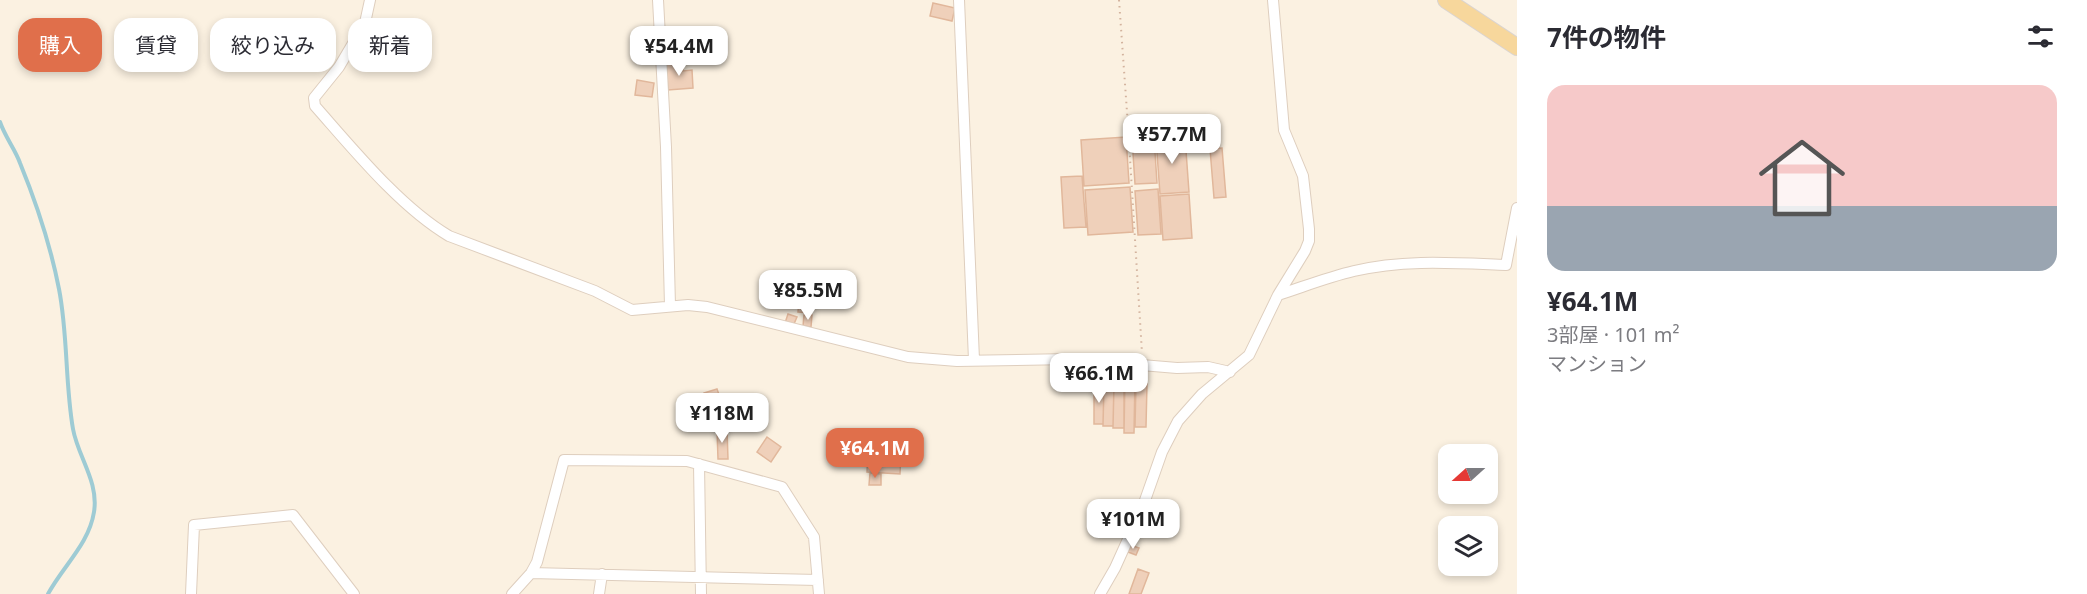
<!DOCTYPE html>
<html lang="ja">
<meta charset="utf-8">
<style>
:root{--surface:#fff;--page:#f2f2f3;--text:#2b2b33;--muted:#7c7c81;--line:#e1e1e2;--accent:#e06f4b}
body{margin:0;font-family:"Noto Sans","Noto Sans JP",sans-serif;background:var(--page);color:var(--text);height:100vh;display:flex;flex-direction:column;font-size:22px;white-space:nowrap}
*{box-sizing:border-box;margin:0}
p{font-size:20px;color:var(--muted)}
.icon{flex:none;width:33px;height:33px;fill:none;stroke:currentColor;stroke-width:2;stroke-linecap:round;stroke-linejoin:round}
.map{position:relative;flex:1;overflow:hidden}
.side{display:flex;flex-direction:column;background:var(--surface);width:570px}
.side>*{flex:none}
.top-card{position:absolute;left:18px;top:18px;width:570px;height:54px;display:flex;gap:12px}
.needle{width:39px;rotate:249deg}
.fabs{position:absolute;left:1438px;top:444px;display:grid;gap:12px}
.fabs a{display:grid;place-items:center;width:60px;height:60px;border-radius:12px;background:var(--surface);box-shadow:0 3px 9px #0003;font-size:30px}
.price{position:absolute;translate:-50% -51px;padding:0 14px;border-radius:12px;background:#fff;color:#222;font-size:20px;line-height:39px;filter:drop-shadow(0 2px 3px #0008)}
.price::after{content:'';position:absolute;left:50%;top:36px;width:18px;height:14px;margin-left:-9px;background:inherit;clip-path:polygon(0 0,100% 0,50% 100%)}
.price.selected{background:var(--accent);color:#fff}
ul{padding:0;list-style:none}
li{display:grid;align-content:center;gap:12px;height:318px;padding:0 30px}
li+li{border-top:2px solid var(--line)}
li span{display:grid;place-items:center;height:186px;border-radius:18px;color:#555}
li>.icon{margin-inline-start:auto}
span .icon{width:108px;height:108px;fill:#fffc;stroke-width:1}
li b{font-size:26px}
h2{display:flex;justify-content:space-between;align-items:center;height:72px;padding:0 30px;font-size:26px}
.pill{padding:0 21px;border-radius:18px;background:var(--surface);box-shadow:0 3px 9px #0003;font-size:21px;line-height:54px}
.pill.selected{background:var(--accent);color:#fff}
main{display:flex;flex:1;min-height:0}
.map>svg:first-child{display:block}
</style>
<main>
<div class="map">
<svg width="1517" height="594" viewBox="0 0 1517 594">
<rect width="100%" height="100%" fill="#fbf1e1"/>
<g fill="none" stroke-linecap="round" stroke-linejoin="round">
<path stroke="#9ecbd4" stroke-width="4" d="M0,122C5,137 15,149 20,163C36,202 51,248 59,289C68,335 65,383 73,429C78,457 99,482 94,512C89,544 63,566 48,594"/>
</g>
<path fill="#efd0ba" stroke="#e1b79b" stroke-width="1.5" d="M933,3L955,8L952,21L930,16Z
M305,22L311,39L295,44L290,27Z
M683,61V71L692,70L693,88L668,90L666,63Z
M637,80L654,83L652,97L635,95Z
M1126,137L1129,183L1084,186L1081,140Z
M1154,137L1157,183L1135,184L1132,138Z
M1185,137L1189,192L1160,194L1156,139Z
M1222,148L1226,197L1214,198L1210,149Z
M1082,176L1086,227L1064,228L1061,177Z
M1130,187L1133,232L1088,235L1085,190Z
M1158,189L1161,234L1138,235L1135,191Z
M1189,194L1192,238L1163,240L1160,196Z
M799,299L812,300L811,313L798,312Z
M788,314L797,317L793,326L785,323Z
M804,315H812L811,327L803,326Z
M1125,375L1135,376L1134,433H1124Z
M1114,382L1124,383V428H1113Z
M1136,383L1147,384L1146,427H1135Z
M1094,384H1104L1103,424H1094Z
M1104,384L1114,385L1113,426H1103Z
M717,389L729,423L716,428L704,393Z
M717,430H727L728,459H718Z
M767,437L781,447L771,462L757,452Z
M873,440L893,441L892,452H901L900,474L867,472L868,446L873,447Z
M870,473L881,474V485H869Z
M1130,545L1139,548L1136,555L1128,552Z
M1138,569L1149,573L1141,594H1129Z"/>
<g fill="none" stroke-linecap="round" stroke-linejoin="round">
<g stroke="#decebe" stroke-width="12">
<path id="street" d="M370,0L365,23L339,67L314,98L315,106C353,149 400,207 449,236L595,291L632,310L688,305L707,307L908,357L957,361L1071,359L1177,368L1208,367L1230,372
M658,0L666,147L670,306
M959,0L974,360
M1278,295C1303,287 1328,277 1354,271C1404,259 1455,263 1506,265L1517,208
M699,464L701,594
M531,573L818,580
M191,594L194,525L293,515L354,594
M512,594L531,573L537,562L564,460L687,461L782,487L814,537L819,594
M599,594L602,574
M1100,594L1115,568L1143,506L1162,452L1178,421L1202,394L1249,355L1278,295L1305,251L1309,241V229L1303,176L1284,130L1273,0"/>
</g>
<g stroke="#dad4d0" stroke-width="18">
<path id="primary" d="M1446,0L1517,47"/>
</g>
<path stroke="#d3b39e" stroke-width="2" stroke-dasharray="1.5 4.5" stroke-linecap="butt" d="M1119,0L1128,126L1142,353"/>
<use href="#street" stroke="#fff" stroke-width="10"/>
<use href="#primary" stroke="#f7d79c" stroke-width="16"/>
</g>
</svg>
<div class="fabs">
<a><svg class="needle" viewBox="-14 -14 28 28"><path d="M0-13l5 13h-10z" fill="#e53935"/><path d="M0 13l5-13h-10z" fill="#7c7c81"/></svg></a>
<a><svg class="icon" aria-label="layers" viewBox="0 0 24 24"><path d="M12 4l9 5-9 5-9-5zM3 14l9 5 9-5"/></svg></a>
</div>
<b class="price" style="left:679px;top:77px">¥54.4M</b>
<b class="price" style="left:1172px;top:165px">¥57.7M</b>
<b class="price" style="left:808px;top:321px">¥85.5M</b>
<b class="price" style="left:1099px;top:404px">¥66.1M</b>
<b class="price" style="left:722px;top:444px">¥118M</b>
<b class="price selected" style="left:875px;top:479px">¥64.1M</b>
<b class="price" style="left:1133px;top:550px">¥101M</b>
<div class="top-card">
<a class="pill selected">購入</a>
<a class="pill">賃貸</a>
<a class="pill">絞り込み</a>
<a class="pill">新着</a>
</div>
</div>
<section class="side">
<h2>7件の物件<svg class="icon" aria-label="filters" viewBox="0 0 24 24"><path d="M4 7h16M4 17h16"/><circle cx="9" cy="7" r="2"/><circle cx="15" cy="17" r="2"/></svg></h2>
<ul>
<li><span style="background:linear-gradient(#f6c9c9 65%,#9aa5b1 0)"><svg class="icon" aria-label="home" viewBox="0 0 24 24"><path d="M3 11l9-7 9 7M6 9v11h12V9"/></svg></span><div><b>¥64.1M</b><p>3部屋 · 101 m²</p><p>マンション</p></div></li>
</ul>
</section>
</main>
